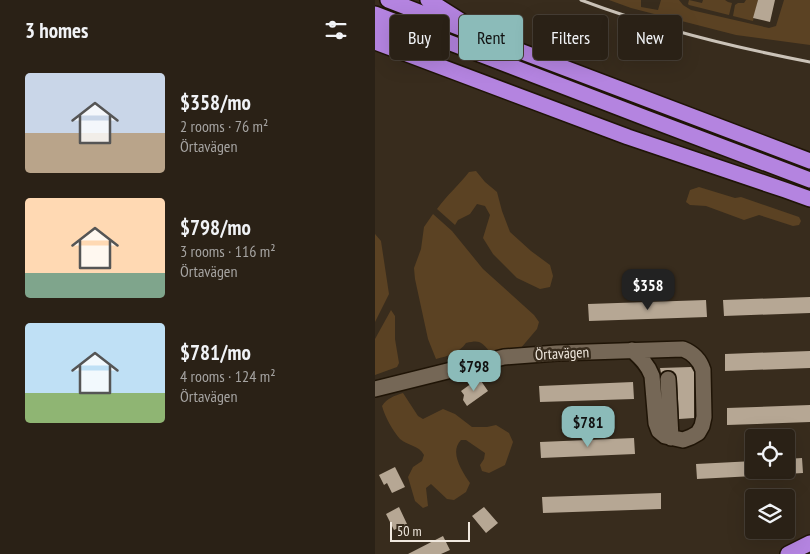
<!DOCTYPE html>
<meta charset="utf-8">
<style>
:root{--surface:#2a2116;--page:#362e23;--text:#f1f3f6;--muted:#a5a3a1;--line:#463e35;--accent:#8bbbb9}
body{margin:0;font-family:"PT Sans Narrow",sans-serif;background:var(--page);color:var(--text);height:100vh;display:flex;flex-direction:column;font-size:19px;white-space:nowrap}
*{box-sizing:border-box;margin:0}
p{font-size:16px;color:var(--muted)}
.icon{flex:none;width:28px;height:28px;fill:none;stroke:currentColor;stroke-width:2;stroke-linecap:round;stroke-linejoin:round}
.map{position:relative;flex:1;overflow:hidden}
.side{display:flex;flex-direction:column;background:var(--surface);width:375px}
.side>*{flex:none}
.guide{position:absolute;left:15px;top:15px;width:345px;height:45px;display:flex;gap:10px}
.controls{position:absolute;left:370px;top:429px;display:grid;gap:10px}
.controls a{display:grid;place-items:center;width:50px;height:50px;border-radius:5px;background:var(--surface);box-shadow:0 5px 20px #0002,0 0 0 1px var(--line);font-size:25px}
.scale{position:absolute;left:15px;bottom:12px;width:80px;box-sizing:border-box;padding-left:5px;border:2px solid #f0e8de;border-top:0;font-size:14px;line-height:18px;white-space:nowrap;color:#f0e8de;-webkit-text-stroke:4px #382c1d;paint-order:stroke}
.price{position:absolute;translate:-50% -42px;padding:0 11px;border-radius:10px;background:var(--accent);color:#111;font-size:16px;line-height:32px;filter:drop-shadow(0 1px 2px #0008)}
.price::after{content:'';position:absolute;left:50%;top:30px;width:15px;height:11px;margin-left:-8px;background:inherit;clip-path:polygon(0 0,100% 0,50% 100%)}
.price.selected{background:#222;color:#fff}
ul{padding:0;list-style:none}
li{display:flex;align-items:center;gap:15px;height:125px;padding:0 25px}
li span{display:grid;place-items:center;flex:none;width:140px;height:100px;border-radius:5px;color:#555}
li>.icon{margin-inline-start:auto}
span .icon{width:60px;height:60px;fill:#fffc;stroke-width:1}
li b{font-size:21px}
h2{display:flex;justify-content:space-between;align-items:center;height:60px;padding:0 25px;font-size:21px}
.chip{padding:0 18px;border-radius:5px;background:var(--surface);box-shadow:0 5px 20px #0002,0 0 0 1px var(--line);font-size:18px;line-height:45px}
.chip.selected{background:var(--accent);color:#111}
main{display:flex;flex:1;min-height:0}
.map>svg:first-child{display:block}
</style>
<main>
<section class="side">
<h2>3 homes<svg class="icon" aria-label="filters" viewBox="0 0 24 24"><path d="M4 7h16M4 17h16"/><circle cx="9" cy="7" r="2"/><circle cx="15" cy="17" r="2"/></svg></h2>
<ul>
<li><span style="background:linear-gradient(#c9d6e8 60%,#b9a48a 0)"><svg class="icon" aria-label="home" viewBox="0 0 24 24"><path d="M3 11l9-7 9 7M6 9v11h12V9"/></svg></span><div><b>$358/mo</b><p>2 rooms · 76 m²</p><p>Örtavägen</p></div></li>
<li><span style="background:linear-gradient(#ffd9b3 75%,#7fa58c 0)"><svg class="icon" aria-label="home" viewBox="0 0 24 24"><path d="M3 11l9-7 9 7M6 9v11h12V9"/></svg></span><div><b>$798/mo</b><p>3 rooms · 116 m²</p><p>Örtavägen</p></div></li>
<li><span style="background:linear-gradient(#bfe0f5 70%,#8fb573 0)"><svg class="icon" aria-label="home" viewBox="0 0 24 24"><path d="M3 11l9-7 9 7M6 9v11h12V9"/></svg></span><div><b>$781/mo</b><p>4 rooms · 124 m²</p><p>Örtavägen</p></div></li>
</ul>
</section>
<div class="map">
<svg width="435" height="554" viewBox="0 0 435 554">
<rect width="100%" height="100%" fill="#382c1d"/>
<path fill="#5b4223" d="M234,0H266V7L283,10L286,0H304L308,5L316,10L394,28L401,26L409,0H435V45L361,35L256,8Z
M314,0L327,3L328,0H350L353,2L357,3L354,15L314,5L313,4Z
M371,0H383L378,21L358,16L360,5L363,3H369Z
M101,171L110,182L122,192L127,211L135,232L156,251L175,265L178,276L175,287L165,289L142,278L118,254L108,238L115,215L110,206L102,204L95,214L83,220L80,225L62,209C72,195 84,185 94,172Z
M324,187L360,198L366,197L424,217L426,221L424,225L418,226L384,215L369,220L331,206L315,205L311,202L315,190Z
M58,214L77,231L108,269L159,315L164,322L162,329L145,349L114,351C106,341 104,340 91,343C84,353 73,356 61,359L53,339L40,279L39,268L46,249L49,227Z
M0,234L6,241L14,294L0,322Z
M16,310L20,316V339L24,363L22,367L0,375V339Z
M28,393L43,416L48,419L68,409L80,414L97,427H112L121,425L134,433L138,442L130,465L114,473L107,471L105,465L109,459L110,453L91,440H86C74,452 87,471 95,483L91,492L79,500L72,499L56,484L51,488L53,506L48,508L40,501L33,477L38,467L47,461L49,455C44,445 33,446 25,439C18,431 10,417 7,406C12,398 19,396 28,393Z"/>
<path fill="#b6a794" d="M383,0H400L395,22L378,18Z
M435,297V313L349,316L348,300Z
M331,300L332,317L214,321L213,304Z
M435,351V368L350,371V354Z
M316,367L319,372V418L304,419L302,379L301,374L298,371L293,370L288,371L286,373L285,368Z
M104,378L113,391L92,406L88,400L89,395L86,391Z
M258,382L259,399L165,402L164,386Z
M435,405V422L352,425V408Z
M259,438L260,454L166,458L165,442Z
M427,458L428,473L411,474V459Z
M379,461V476L322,479L321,464Z
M20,467L30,487L17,493L12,483L9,485L4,475Z
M286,493V509L168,513L167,497Z
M24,507L32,524L19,530L11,514Z
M109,507L123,523L111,533L97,516Z
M68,536L75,550L66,554H33Z"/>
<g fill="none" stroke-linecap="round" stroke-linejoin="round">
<g stroke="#1f1406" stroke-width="18">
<path id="minor" d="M293,379L296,438
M0,389L129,357L182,353L308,349C318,353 325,360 328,370L329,417L327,426L323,433L316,437L308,440L290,436L284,431L281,423L277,376C273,365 266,358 257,350"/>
</g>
<g stroke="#1f1406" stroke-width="18">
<path id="highway" d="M13,0L124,43L435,161
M53,0L88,22
M0,14L271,118L435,180
M0,28L49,42
M0,42L253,137L410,190L435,199
M413,554L435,543"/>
</g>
<use href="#minor" stroke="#756756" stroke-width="15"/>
<use href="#highway" stroke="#b484e0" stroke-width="15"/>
<path stroke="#cbc3b8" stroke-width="3" d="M206,0C280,28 357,47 435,62"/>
</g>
<g text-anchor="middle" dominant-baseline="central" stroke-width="5" stroke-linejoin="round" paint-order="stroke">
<g font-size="15" fill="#f0e8de" stroke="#382c1d">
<text transform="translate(187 353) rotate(-3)">Örtavägen</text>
</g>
</g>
</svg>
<div class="controls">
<a><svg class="icon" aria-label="locate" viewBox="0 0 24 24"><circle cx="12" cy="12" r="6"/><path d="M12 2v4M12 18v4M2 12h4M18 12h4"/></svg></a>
<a><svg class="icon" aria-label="layers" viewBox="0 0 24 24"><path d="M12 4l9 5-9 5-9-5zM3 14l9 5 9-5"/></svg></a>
</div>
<div class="scale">50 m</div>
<b class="price selected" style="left:273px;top:311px">$358</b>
<b class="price" style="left:99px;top:392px">$798</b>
<b class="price" style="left:213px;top:448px">$781</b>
<div class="guide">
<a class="chip">Buy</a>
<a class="chip selected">Rent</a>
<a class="chip">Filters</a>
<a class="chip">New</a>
</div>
</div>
</main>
